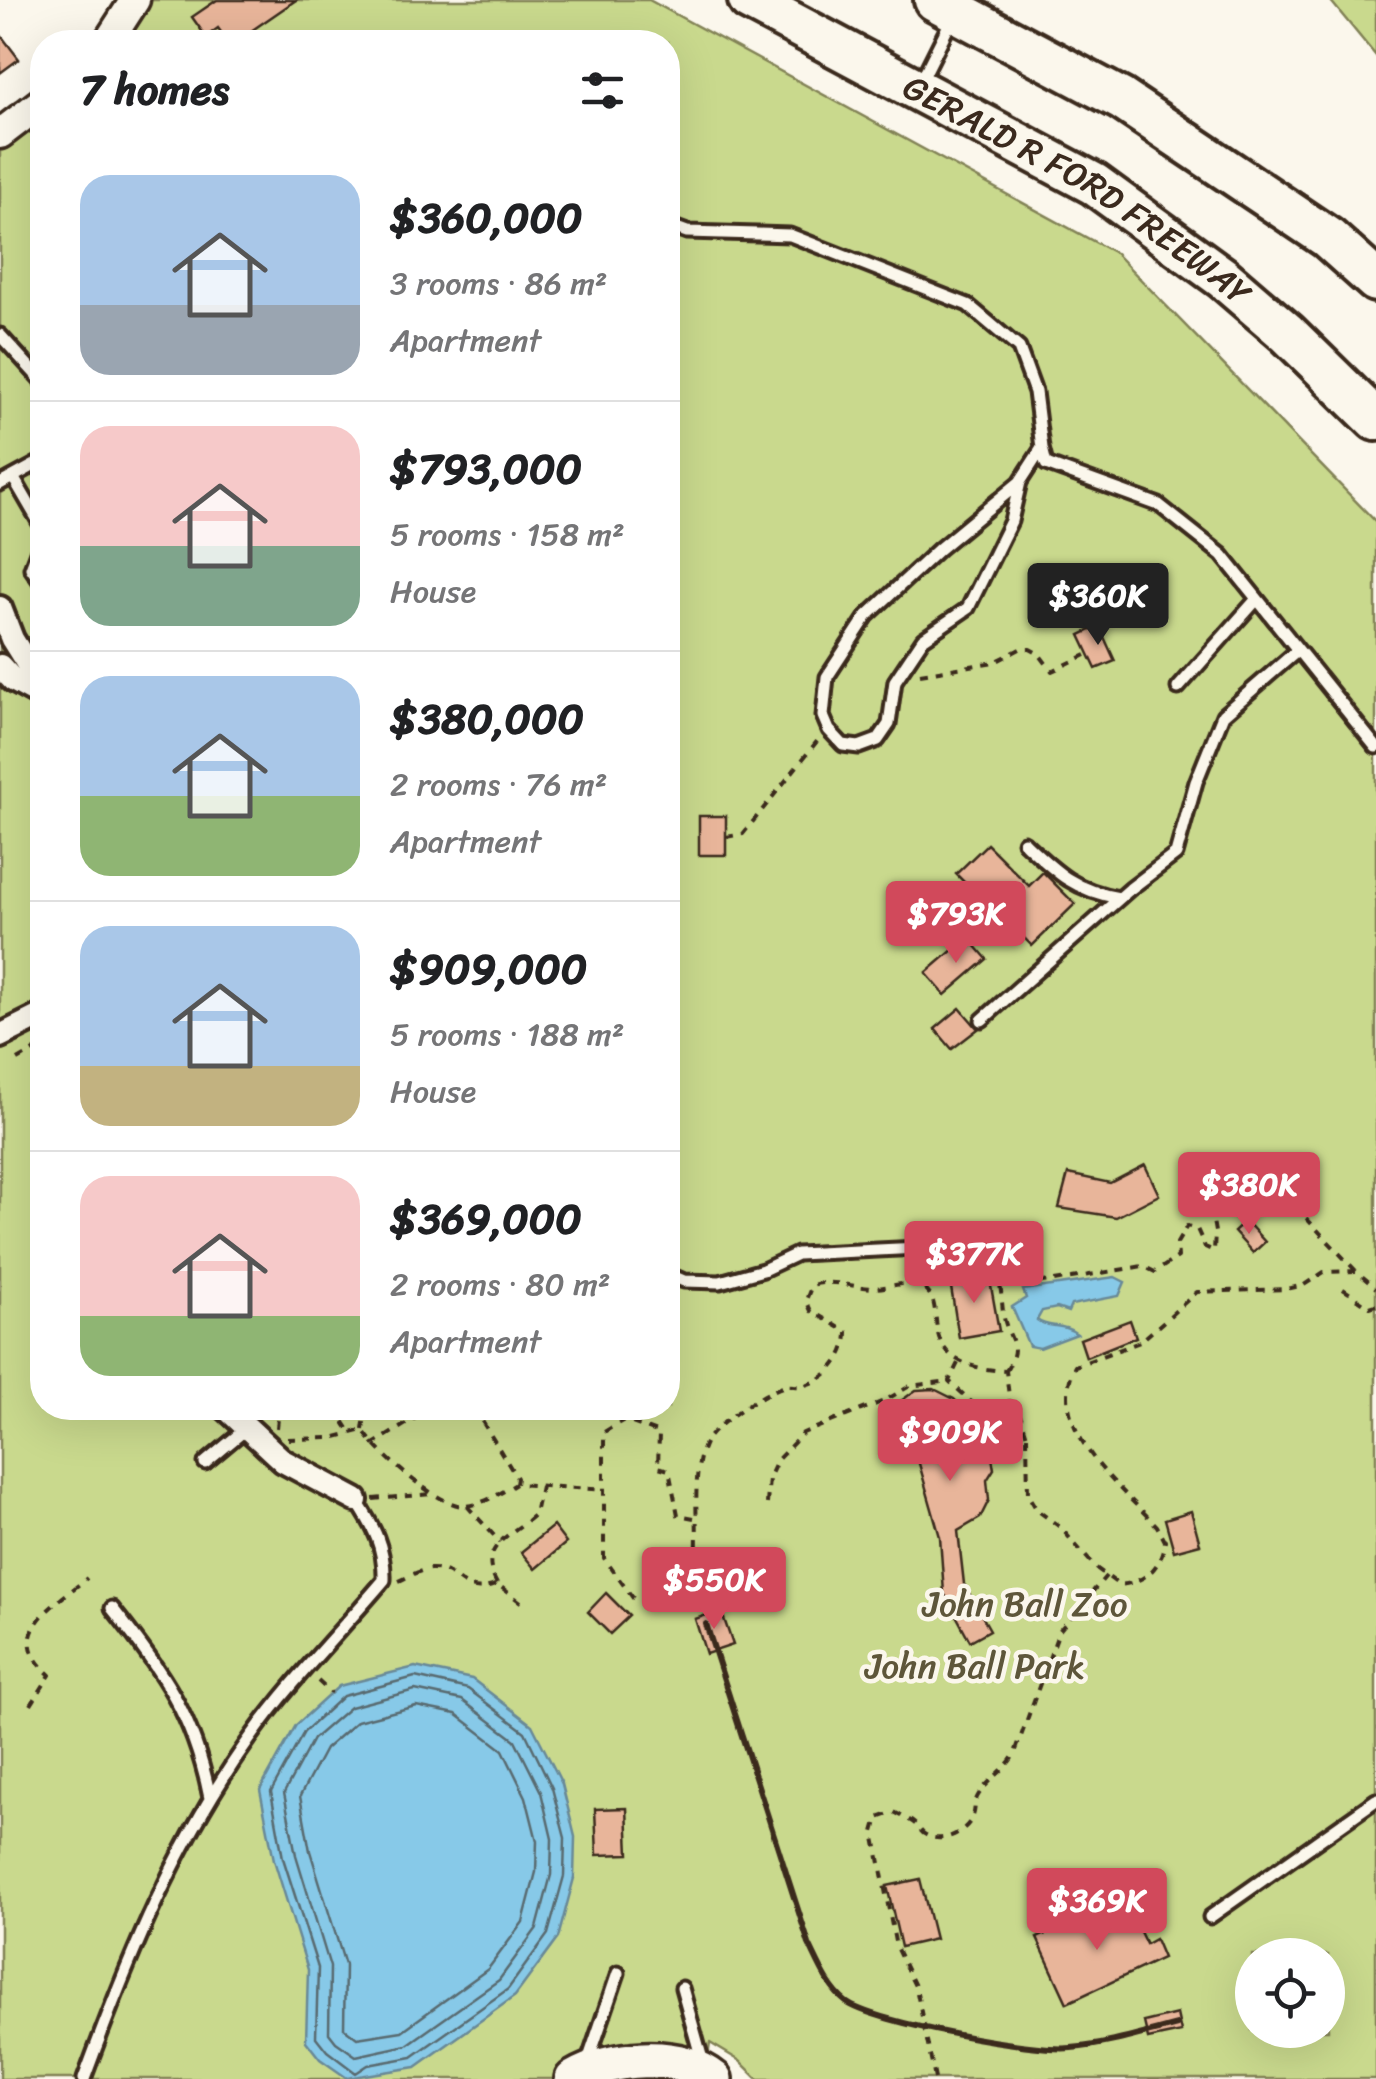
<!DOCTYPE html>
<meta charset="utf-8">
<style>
:root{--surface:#fff;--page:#f6f6f6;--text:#202124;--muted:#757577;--line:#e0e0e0;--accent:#d1495b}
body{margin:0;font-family:Sriracha,sans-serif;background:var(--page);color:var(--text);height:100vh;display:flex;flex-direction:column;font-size:38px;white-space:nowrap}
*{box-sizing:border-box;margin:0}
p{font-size:32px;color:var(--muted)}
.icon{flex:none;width:55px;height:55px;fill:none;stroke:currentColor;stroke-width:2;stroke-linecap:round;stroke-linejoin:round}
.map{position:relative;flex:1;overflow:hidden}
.sheet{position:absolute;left:30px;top:30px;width:650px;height:1390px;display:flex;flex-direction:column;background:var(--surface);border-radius:40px;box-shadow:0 10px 40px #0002}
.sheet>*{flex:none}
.buttons{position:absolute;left:1235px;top:1938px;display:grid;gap:20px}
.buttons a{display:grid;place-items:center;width:110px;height:110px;border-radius:50%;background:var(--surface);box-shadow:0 10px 40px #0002;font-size:50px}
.price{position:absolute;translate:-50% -85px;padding:0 22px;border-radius:10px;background:var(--accent);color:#fff;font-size:32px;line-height:65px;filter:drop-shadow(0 2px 5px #0008)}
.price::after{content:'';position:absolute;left:50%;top:60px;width:30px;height:22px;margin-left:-15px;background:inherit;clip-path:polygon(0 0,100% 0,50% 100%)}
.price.active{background:#222;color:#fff}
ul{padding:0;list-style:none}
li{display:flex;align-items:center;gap:30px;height:250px;padding:0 50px}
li+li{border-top:2px solid var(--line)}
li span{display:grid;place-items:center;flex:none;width:280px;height:200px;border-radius:30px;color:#555}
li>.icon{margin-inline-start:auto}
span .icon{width:120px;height:120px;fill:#fffc;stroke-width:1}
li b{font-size:42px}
h2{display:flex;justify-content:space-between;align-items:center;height:120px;padding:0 50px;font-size:42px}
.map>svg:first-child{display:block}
</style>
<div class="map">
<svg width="1376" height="2079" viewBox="0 0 1376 2079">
<rect width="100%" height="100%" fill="#fbf7ec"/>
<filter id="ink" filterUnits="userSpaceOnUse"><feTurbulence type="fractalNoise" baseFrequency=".01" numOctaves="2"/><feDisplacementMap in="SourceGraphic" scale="20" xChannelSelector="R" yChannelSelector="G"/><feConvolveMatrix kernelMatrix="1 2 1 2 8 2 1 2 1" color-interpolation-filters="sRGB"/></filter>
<g filter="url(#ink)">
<path fill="#c9d98d" stroke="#828256" stroke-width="2.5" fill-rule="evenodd" d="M122,0H649L1115,253L1376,522V2079H758L740,2061L710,2043L706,2072L573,2079H0V134L42,102V1408H668V42H92ZM1252,1955H1328V2030H1252Z
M1330,0H1376V56Z"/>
<path fill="#87c9e8" stroke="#698997" stroke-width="2.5" d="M1115,1277L1125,1282L1119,1296L1071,1305L1068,1312L1057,1308L1042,1311L1037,1320C1048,1329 1064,1323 1077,1334L1040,1348L1029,1346L1012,1307L1026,1298L1023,1290Z
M415,1667L472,1679L532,1725L562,1784L575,1837L574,1878L558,1938L515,1996L416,2067L347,2078L320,2059L306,2041L308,1970L274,1860L260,1790L296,1725L339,1686Z"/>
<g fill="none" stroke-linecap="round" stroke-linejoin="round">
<path stroke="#596a6f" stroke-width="2.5" d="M415,1677L468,1689L525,1732L552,1788L565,1838L564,1876L548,1934L508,1989L412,2057L368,2065L356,2073L327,2051L316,2037L318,1968L283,1858L271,1792L304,1732L343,1696Z
M415,1690L462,1700L515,1740L541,1792L552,1839L551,1875L537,1928L499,1980L407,2045L356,2056L336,2042L329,2033L330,1967L296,1855L284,1793L313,1739L350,1707Z
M416,1706L456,1714L503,1750L526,1797L537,1841L536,1872L523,1922L488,1969L402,2031L357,2038L344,2028L345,1965L310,1851L300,1796L325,1749L357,1721Z"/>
</g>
<path fill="#e8b59a" stroke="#3b2a1e" stroke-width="2.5" d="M217,0H296L235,42H228L218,28L206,37L192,17Z
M0,34L19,59L0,73Z
M1099,626L1115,661L1096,669L1080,635Z
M699,816H726V855H699Z
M987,844L1029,886L1043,872L1075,904L1032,946L1005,918L993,930L964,901L973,891L956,874Z
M968,937L987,959L945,995L926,973Z
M960,1008L978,1029L952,1049L935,1029Z
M1145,1165L1159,1195L1116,1217L1059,1208L1068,1174L1110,1183Z
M1246,1221L1265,1242L1253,1253L1234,1232Z
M989,1275L999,1331L959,1338L950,1281Z
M1130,1320L1136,1337L1086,1357L1080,1339Z
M934,1389L954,1399L973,1419L983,1429L986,1447L992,1457L994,1469L987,1480L989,1500L980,1518L958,1531L964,1584L990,1630L970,1641L944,1593L940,1537L916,1453L894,1423L901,1401L916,1390Z
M1191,1511L1200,1544L1174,1551L1165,1519Z
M553,1526L566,1543L535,1569L521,1552Z
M606,1593L629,1616L610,1634L588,1612Z
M721,1610L733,1645L706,1654L695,1619Z
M627,1808L629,1854L597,1855L595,1809Z
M920,1879L935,1939L901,1947L887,1886Z
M1128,1907L1146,1944L1155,1939L1163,1958L1067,2003L1037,1938L1091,1913L1095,1923Z
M1177,2014L1181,2032L1148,2039L1144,2022Z"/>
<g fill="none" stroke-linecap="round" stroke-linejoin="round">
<g stroke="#3b2a1e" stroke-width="19">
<path id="service" d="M920,83L952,19
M668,225L687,232L790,235L968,305L1019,348L1035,392L1042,448L1020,482L939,549L867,616L827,677L823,716L829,730L843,745L859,747L878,740L889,724L895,681L923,639L968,608L1011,521L1020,482
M0,335L42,381
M1042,448L1046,464L1159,505L1222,555L1376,747
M13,477L42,527
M0,484L42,461
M42,539L31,568L42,584
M1178,688L1257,599
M1024,842C1057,873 1074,890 1119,898
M982,1020L1130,889L1176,854L1196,782L1223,715L1298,650
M668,1274L684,1281L720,1282L763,1270L797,1254L979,1245
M205,1463L247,1428
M112,1608C163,1672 194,1716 210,1798
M1210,1917L1376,1800
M682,1988L703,2063
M587,2064L618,1973
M84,2079C128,1959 176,1841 251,1737C290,1682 340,1632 384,1580C385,1547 374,1527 356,1500"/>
</g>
<g stroke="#3b2a1e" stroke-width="30">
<path id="minor" d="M0,608L12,639L42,687
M0,666L13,680L42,696
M0,1036L42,1015
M226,1408L283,1461L356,1500"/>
</g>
<g stroke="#3b2a1e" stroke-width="35">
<path id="tertiary" d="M108,42L135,0
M0,134L42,102"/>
</g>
<g stroke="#3b2a1e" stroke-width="42">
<path id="primary" d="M573,2079C610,2057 678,2050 714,2079"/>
</g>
<g stroke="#3b2a1e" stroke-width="48">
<g id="motorway">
<path id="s1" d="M749,0L1094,184L1223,278L1287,333L1376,420"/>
<path d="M935,0L1121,99L1328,238L1376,281"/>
</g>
</g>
<path stroke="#3b2a1e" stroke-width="4" stroke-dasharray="8 8" stroke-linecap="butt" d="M920,674L995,662L1020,649H1030L1039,654L1052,671L1086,655
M726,837L743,834L818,740
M18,1060L42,1046
M1222,1202L1242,1225
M1343,1289L1370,1307L1376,1305
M1006,1371C1022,1344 1010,1343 1004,1318C1002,1307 1002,1296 1000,1285L1054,1281L1143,1266L1155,1272L1178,1257L1177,1243L1187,1226L1197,1229L1205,1247L1214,1251L1215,1232L1212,1215L1222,1202L1250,1192L1269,1191L1307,1219L1356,1271
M335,1408L351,1433
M406,1408L413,1419
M474,1408L517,1478L516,1484L605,1490
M277,1428L279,1408
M363,1430L366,1408
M1027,1436L1028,1495L1037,1510L1060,1527L1096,1568L1119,1585C1145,1582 1161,1569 1165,1541L1157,1526C1119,1486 1045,1427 1075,1366L1140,1342L1197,1292L1287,1289L1304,1285L1324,1272L1356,1271L1376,1288
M288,1439L332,1438L363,1430C376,1452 438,1506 464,1506C482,1505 501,1493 516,1484
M372,1445L432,1408
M373,1499L433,1494
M767,1504L769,1478L778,1459L803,1433L884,1401L910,1386L949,1381
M467,1506L500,1542
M694,1518L678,1515L669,1470L658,1467L659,1433L624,1420L604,1432V1558L633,1598L656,1607C670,1601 683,1593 691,1579C705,1557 687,1480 705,1443C715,1424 765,1391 786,1386C791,1385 796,1387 801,1386C827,1381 847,1357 847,1332L811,1311L806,1300L812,1285C833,1279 852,1287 873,1288C888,1288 906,1280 919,1286C957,1302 902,1365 1006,1371L1010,1405L1021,1417L1027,1436H992L978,1408L949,1381L958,1363
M399,1581C408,1577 419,1570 430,1569C460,1567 460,1600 497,1584L522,1603
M497,1584C475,1546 513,1535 535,1514L541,1486
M318,1681L331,1693
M31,1705L50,1675C2,1633 54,1606 87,1578
M935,2079L916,1988L896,1947L874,1832L878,1818L894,1812C901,1816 909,1819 915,1824C919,1827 921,1833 926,1835C942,1844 966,1833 973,1816C976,1808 973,1803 979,1794C990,1778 1006,1770 1015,1753L1059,1631L1106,1576"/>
<use href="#service" stroke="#fbf7ec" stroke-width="11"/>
<use href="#minor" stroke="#fbf7ec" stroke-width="22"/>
<use href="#tertiary" stroke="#fbf7ec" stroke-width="28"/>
<use href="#primary" stroke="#fbf7ec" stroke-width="35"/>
<use href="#motorway" stroke="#fbf7ec" stroke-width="40"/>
<path stroke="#3b2a1e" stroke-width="6" d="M706,1624L809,1944C819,1964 828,1988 846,2002C874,2023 1035,2052 1071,2048C1107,2045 1142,2034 1177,2025"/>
</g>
</g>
<g text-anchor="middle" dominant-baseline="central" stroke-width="9" stroke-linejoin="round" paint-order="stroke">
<g font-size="35" fill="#3b2a1e" stroke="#fbf7ec">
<text stroke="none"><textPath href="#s1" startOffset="380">GERALD R FORD FREEWAY</textPath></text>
</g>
<g font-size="35" fill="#5e563a" stroke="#fbf7ec">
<text x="1025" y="1604">John Ball Zoo</text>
<text x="975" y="1666">John Ball Park</text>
</g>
</g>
</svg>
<div class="buttons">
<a><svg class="icon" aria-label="locate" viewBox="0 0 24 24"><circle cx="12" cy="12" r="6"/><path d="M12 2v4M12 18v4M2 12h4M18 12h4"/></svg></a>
</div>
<b class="price active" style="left:1098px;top:648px">$360K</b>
<b class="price" style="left:956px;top:966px">$793K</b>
<b class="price" style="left:1249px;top:1237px">$380K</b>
<b class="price" style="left:974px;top:1306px">$377K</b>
<b class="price" style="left:950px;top:1484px">$909K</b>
<b class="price" style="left:714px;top:1632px">$550K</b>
<b class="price" style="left:1097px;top:1953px">$369K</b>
<section class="sheet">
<h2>7 homes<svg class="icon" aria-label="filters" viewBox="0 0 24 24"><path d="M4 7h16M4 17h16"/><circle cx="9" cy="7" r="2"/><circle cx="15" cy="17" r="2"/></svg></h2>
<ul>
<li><span style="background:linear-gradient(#a9c7e8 65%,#9aa5b1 0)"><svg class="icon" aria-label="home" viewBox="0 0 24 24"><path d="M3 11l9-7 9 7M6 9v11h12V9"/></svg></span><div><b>$360,000</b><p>3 rooms · 86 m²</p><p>Apartment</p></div></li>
<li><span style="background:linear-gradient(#f6c9c9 60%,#7fa58c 0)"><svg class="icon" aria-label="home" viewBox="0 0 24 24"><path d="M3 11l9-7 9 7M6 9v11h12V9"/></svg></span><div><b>$793,000</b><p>5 rooms · 158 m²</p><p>House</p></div></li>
<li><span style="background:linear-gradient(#a9c7e8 60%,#8fb573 0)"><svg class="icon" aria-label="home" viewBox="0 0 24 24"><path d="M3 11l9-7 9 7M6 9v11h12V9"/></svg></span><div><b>$380,000</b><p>2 rooms · 76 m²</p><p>Apartment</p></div></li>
<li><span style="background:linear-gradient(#a9c7e8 70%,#c2b280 0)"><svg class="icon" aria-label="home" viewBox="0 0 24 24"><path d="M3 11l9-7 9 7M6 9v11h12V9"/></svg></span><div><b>$909,000</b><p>5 rooms · 188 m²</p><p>House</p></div></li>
<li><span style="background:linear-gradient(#f6c9c9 70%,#8fb573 0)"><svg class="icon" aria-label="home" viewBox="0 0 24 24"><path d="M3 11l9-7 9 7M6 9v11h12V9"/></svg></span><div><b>$369,000</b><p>2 rooms · 80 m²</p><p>Apartment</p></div></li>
</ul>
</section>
</div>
